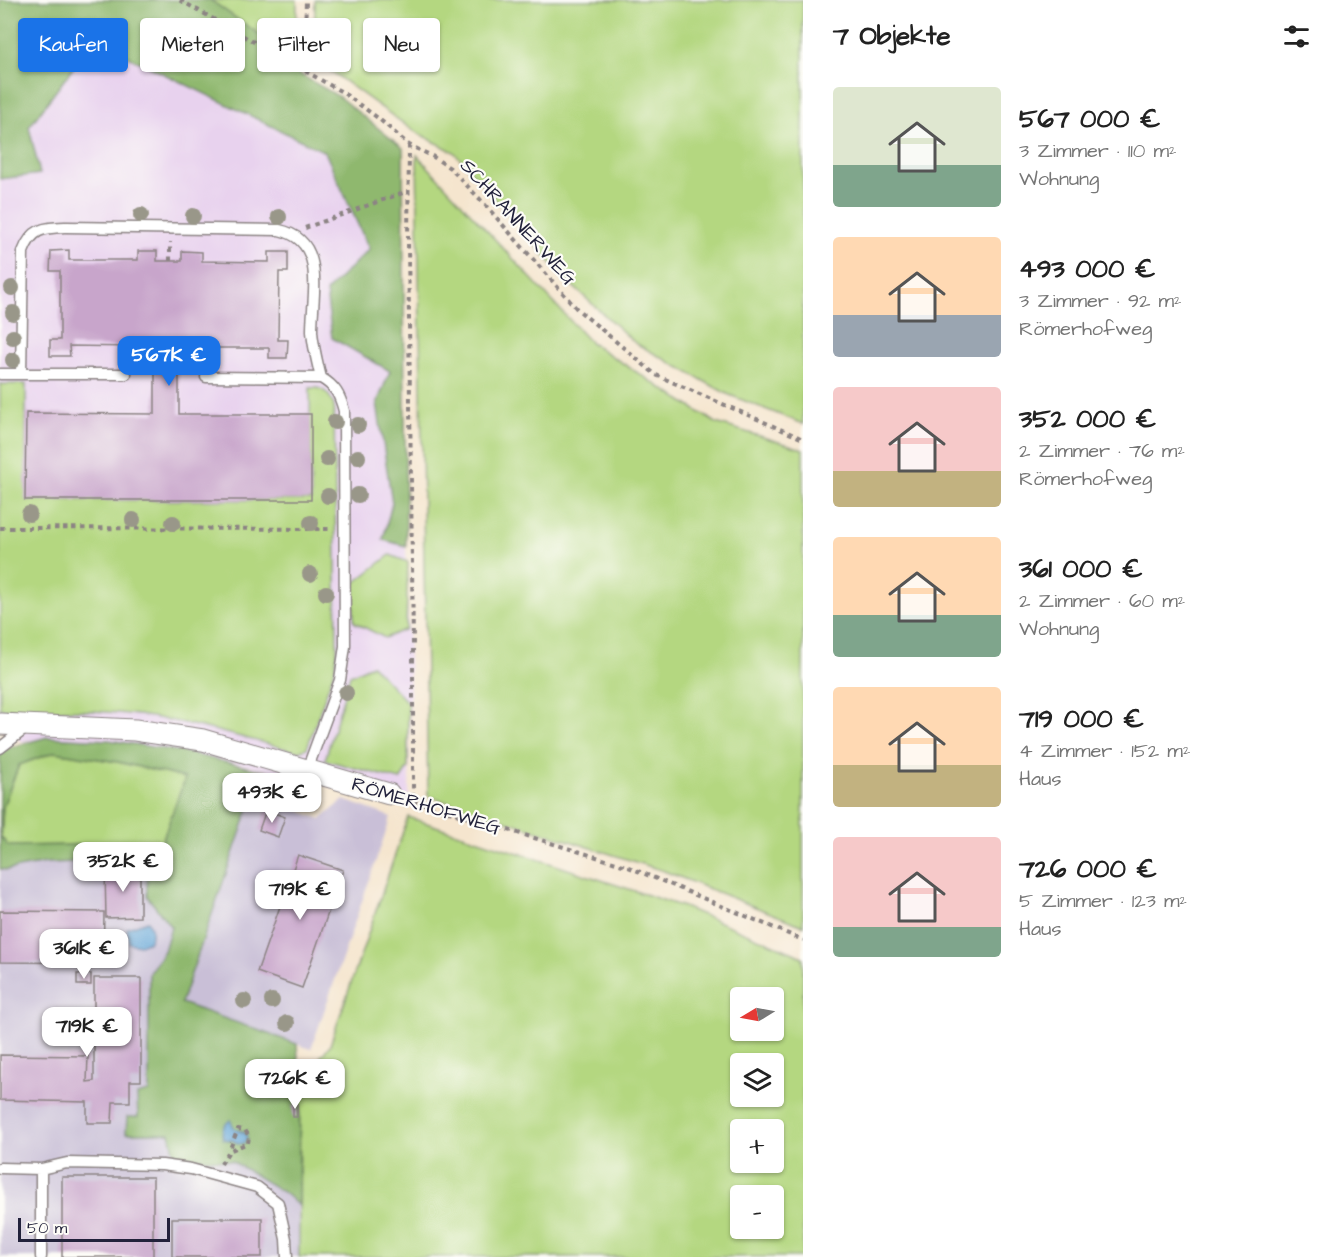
<!DOCTYPE html>
<html lang="de">
<meta charset="utf-8">
<style>
:root{--surface:#fff;--page:#f6f6f6;--text:#222;--muted:#767676;--accent:#1a73e8}
body{margin:0;font-family:"Architects Daughter",sans-serif;background:var(--page);color:var(--text);height:100vh;display:flex;flex-direction:column;font-size:22px;white-space:nowrap}
*{box-sizing:border-box;margin:0}
p{font-size:20px;color:var(--muted)}
.icon{flex:none;width:33px;height:33px;fill:none;stroke:currentColor;stroke-width:2;stroke-linecap:round;stroke-linejoin:round}
.map{position:relative;flex:1;overflow:hidden}
.panel{display:flex;flex-direction:column;background:var(--surface);width:540px}
.panel>*{flex:none}
.top-card{position:absolute;left:18px;top:18px;width:570px;height:54px;display:flex;gap:12px}
.needle{width:39px;rotate:260deg}
.fabs{position:absolute;left:730px;top:987px;display:grid;gap:12px}
.fabs a{display:grid;place-items:center;width:54px;height:54px;border-radius:6px;background:var(--surface);box-shadow:0 2px 4px #0004;font-size:30px}
.scale{position:absolute;left:18px;bottom:15px;width:152px;box-sizing:border-box;padding-left:6px;border:3px solid #22223b;border-top:0;font-size:16px;line-height:21px;white-space:nowrap;color:#22223b;-webkit-text-stroke:4px #fdfcf7;paint-order:stroke}
.price{position:absolute;translate:-50% -51px;padding:0 14px;border-radius:12px;background:#fff;color:#222;font-size:20px;line-height:39px;filter:drop-shadow(0 2px 3px #0008)}
.price::after{content:'';position:absolute;left:50%;top:36px;width:18px;height:14px;margin-left:-9px;background:inherit;clip-path:polygon(0 0,100% 0,50% 100%)}
.price.active{background:var(--accent);color:#fff}
ul{padding:0;list-style:none}
li{display:flex;align-items:center;gap:18px;height:150px;padding:0 30px}
li span{display:grid;place-items:center;flex:none;width:168px;height:120px;border-radius:6px;color:#555}
li>.icon{margin-inline-start:auto}
span .icon{width:72px;height:72px;fill:#fffc;stroke-width:1}
li b{font-size:26px}
h2{display:flex;justify-content:space-between;align-items:center;height:72px;padding:0 30px;font-size:26px}
.chip{padding:0 21px;border-radius:6px;background:var(--surface);box-shadow:0 2px 4px #0004;font-size:21px;line-height:54px}
.chip.active{background:var(--accent);color:#fff}
main{display:flex;flex:1;min-height:0}
.map>svg:first-child{display:block}
</style>
<main>
<div class="map">
<svg width="803" height="1257" viewBox="0 0 803 1257">
<rect width="100%" height="100%" fill="#fdfcf7"/>
<filter id="ink" filterUnits="userSpaceOnUse"><feTurbulence type="fractalNoise" baseFrequency=".0167" numOctaves="2"/><feDisplacementMap in="SourceGraphic" scale="12" xChannelSelector="R" yChannelSelector="G"/><feConvolveMatrix kernelMatrix="1 2 1 2 8 2 1 2 1" color-interpolation-filters="sRGB"/></filter>
<filter id="wash" filterUnits="userSpaceOnUse"><feTurbulence type="fractalNoise" baseFrequency=".008" numOctaves="4" result="noise"/><feDisplacementMap in="SourceGraphic" scale="24" xChannelSelector="R" yChannelSelector="G"/><feGaussianBlur stdDeviation="1.35" result="paint"/><feColorMatrix in="noise" values="0 0 0 0 0 0 0 0 0 0 0 0 0 0 0 0 0 1.4 0 .05"/><feComposite in="paint" operator="in"/></filter>
<g filter="url(#wash)">
<rect width="100%" height="100%" fill="#f5e5ce"/>
<path fill="#e8d2ee" d="M94,40L325,152L369,249L326,292L390,371L377,403L392,503L383,539L406,546L410,697L409,807L266,770L184,752L109,740L47,737L23,742L0,728V179L39,174L29,127Z"/>
<path fill="#c9bfd7" d="M261,773L304,788L297,810L321,819L344,800L391,817L311,1049L181,1003Z
M138,860L147,865V896L171,927L164,951L149,973L150,1092L170,1133L216,1161H232L283,1192L298,1205L299,1257H0V869L7,870L46,863Z"/>
<path fill="#b4d780" stroke="#6b7c5e" stroke-width="1.5" fill-rule="evenodd" d="M210,0H297L296,60Z
M315,0H803V424L727,394L635,343L565,279L454,152L414,131L314,59Z
M417,155L591,343L716,423L803,449V926L664,871L428,796Z
M0,384H26V500H311L310,388C323,386 330,394 334,406L337,652L335,668L307,748L298,751L291,750C240,737 190,722 138,715C92,709 46,710 0,709Z
M390,555L408,562L406,629L385,638L354,622L353,584Z
M372,665L408,703V768L400,780L325,760L350,675Z
M55,752L118,762L186,778L161,844L8,846L1,837L3,806L19,765Z
M408,817L684,907L803,957V1257H299L300,1083L330,1045ZM741,998H774V1030H741ZM741,1064H774V1096H741ZM741,1130H774V1162H741ZM741,1196H774V1228H741Z"/>
<path fill="#8fb86e" stroke="#586d54" stroke-width="1.5" fill-rule="evenodd" d="M0,0H210L296,60L292,70L338,96L403,148L406,546L383,540L392,503L377,403L390,371L332,338L326,292L369,249L325,152L94,40L29,127L40,174L0,179Z
M47,737L109,740L184,752L306,781L304,788L261,773L181,1003L297,1044L300,1083L298,1205L283,1192L232,1161L175,1156L170,1133H126L127,1117H138L137,1095L149,1092V973L164,951L171,927L147,896V865L138,860L46,863L7,870L0,869V750ZM54,752L118,762L185,778L161,844L8,846L1,837L3,806L19,765ZM235,1129L245,1132L247,1136L237,1143L232,1140L223,1139Z"/>
<path fill="#63a5d7" stroke="#426489" stroke-width="1.5" d="M148,921L152,930L150,941L140,945L129,943L127,928Z
M230,1120L235,1129L246,1134L247,1140L244,1143L239,1144L232,1140L223,1139C221,1131 223,1126 230,1120Z"/>
<g id="blocks">
<path fill="#c8a5cb" d="M69,250V260H138V251H157V261H182V251L202,252V261L269,262V252H288V272H279L278,340H288L287,358H269V348H200V357H184L179,348V414H311V500H25L26,413L155,414V347L150,357H137V347L69,346L70,356H50V340H60V271H50L51,251Z
M266,810L285,817L278,837L259,830Z
M298,855L343,870L302,988L257,972Z
M140,868V917L106,918L105,869Z
M0,911L104,912L103,963L0,962Z
M77,974H91V985H77Z
M94,978H141V1081H130V1102H113L112,1123H87V1102L0,1100V1055L88,1056L87,1082L94,1081Z
M293,1104H297V1117H293Z
M62,1177H153V1257H62Z
M172,1218H262V1257H172Z"/>
</g>
</g>
<g filter="url(#ink)">
<use href="#blocks" fill-opacity="0" stroke="#8c8484" stroke-width="1.5"/>
<g fill="none" stroke-linecap="round" stroke-linejoin="round">
<g stroke="#8c8484" stroke-width="13">
<path id="lane" d="M0,374H126
M21,374L23,252C32,228 43,228 66,227L279,230C327,240 312,294 312,331C313,346 317,362 321,378
M206,377L321,378C335,386 340,395 344,411L345,646L340,680L307,770
M0,748L26,728
M0,1168L41,1169V1257
M41,1169L67,1163L162,1165L191,1169L257,1187L278,1203L286,1239L287,1257"/>
</g>
<g stroke="#8c8484" stroke-width="23">
<path id="street" d="M0,724L135,730L203,740L389,794"/>
</g>
<path stroke="#8c8484" stroke-width="4" stroke-dasharray="4.5 4.5" stroke-linecap="butt" d="M180,0L342,92L378,118L409,145L432,156L450,168L480,199L577,309L656,375L803,439
M304,70L306,0
M409,145L408,240L413,645V801
M305,228L408,191
M170,261V242
M0,528L332,529
M413,801L626,866L803,940
M221,1164L229,1151L248,1143L249,1136L245,1130L238,1129L229,1151"/>
<use href="#lane" stroke="#fff" stroke-width="10"/>
<use href="#street" stroke="#fff" stroke-width="21"/>
</g>
<g fill="#999789">
<circle cx="141" cy="215" r="8"/>
<circle cx="193" cy="216" r="8"/>
<circle cx="279" cy="217" r="8"/>
<circle cx="12" cy="288" r="8"/>
<circle cx="13" cy="313" r="8"/>
<circle cx="13" cy="337" r="8"/>
<circle cx="13" cy="360" r="8"/>
<circle cx="335" cy="422" r="8"/>
<circle cx="358" cy="425" r="8"/>
<circle cx="358" cy="457" r="8"/>
<circle cx="327" cy="459" r="8"/>
<circle cx="358" cy="495" r="8"/>
<circle cx="328" cy="496" r="8"/>
<circle cx="29" cy="514" r="8"/>
<circle cx="133" cy="520" r="8"/>
<circle cx="173" cy="523" r="8"/>
<circle cx="311" cy="523" r="8"/>
<circle cx="310" cy="574" r="8"/>
<circle cx="326" cy="593" r="8"/>
<circle cx="346" cy="693" r="8"/>
<circle cx="244" cy="1001" r="8"/>
<circle cx="272" cy="1001" r="8"/>
<circle cx="287" cy="1023" r="8"/>
</g>
</g>
<g text-anchor="middle" dominant-baseline="central" stroke-width="4.5" stroke-linejoin="round" paint-order="stroke">
<g font-size="20" fill="#22223b" stroke="#fdfcf7">
<text transform="translate(518 222) rotate(48)">SCHRANNERWEG</text>
<text transform="translate(426 806) rotate(17)">RÖMERHOFWEG</text>
</g>
</g>
</svg>
<div class="fabs">
<a><svg class="needle" viewBox="-14 -14 28 28"><path d="M0-13l5 13h-10z" fill="#e53935"/><path d="M0 13l5-13h-10z" fill="#767676"/></svg></a>
<a><svg class="icon" aria-label="layers" viewBox="0 0 24 24"><path d="M12 4l9 5-9 5-9-5zM3 14l9 5 9-5"/></svg></a>
<a>+</a>
<a>−</a>
</div>
<div class="scale">50 m</div>
<b class="price active" style="left:169px;top:387px">567K €</b>
<b class="price" style="left:272px;top:824px">493K €</b>
<b class="price" style="left:123px;top:893px">352K €</b>
<b class="price" style="left:300px;top:921px">719K €</b>
<b class="price" style="left:84px;top:980px">361K €</b>
<b class="price" style="left:87px;top:1058px">719K €</b>
<b class="price" style="left:295px;top:1110px">726K €</b>
<div class="top-card">
<a class="chip active">Kaufen</a>
<a class="chip">Mieten</a>
<a class="chip">Filter</a>
<a class="chip">Neu</a>
</div>
</div>
<section class="panel">
<h2>7 Objekte<svg class="icon" aria-label="filters" viewBox="0 0 24 24"><path d="M4 7h16M4 17h16"/><circle cx="9" cy="7" r="2"/><circle cx="15" cy="17" r="2"/></svg></h2>
<ul>
<li><span style="background:linear-gradient(#dfe7d0 65%,#7fa58c 0)"><svg class="icon" aria-label="home" viewBox="0 0 24 24"><path d="M3 11l9-7 9 7M6 9v11h12V9"/></svg></span><div><b>567 000 €</b><p>3 Zimmer · 110 m²</p><p>Wohnung</p></div></li>
<li><span style="background:linear-gradient(#ffd9b3 65%,#9aa5b1 0)"><svg class="icon" aria-label="home" viewBox="0 0 24 24"><path d="M3 11l9-7 9 7M6 9v11h12V9"/></svg></span><div><b>493 000 €</b><p>3 Zimmer · 92 m²</p><p>Römerhofweg</p></div></li>
<li><span style="background:linear-gradient(#f6c9c9 70%,#c2b280 0)"><svg class="icon" aria-label="home" viewBox="0 0 24 24"><path d="M3 11l9-7 9 7M6 9v11h12V9"/></svg></span><div><b>352 000 €</b><p>2 Zimmer · 76 m²</p><p>Römerhofweg</p></div></li>
<li><span style="background:linear-gradient(#ffd9b3 65%,#7fa58c 0)"><svg class="icon" aria-label="home" viewBox="0 0 24 24"><path d="M3 11l9-7 9 7M6 9v11h12V9"/></svg></span><div><b>361 000 €</b><p>2 Zimmer · 60 m²</p><p>Wohnung</p></div></li>
<li><span style="background:linear-gradient(#ffd9b3 65%,#c2b280 0)"><svg class="icon" aria-label="home" viewBox="0 0 24 24"><path d="M3 11l9-7 9 7M6 9v11h12V9"/></svg></span><div><b>719 000 €</b><p>4 Zimmer · 152 m²</p><p>Haus</p></div></li>
<li><span style="background:linear-gradient(#f6c9c9 75%,#7fa58c 0)"><svg class="icon" aria-label="home" viewBox="0 0 24 24"><path d="M3 11l9-7 9 7M6 9v11h12V9"/></svg></span><div><b>726 000 €</b><p>5 Zimmer · 123 m²</p><p>Haus</p></div></li>
</ul>
</section>
</main>
